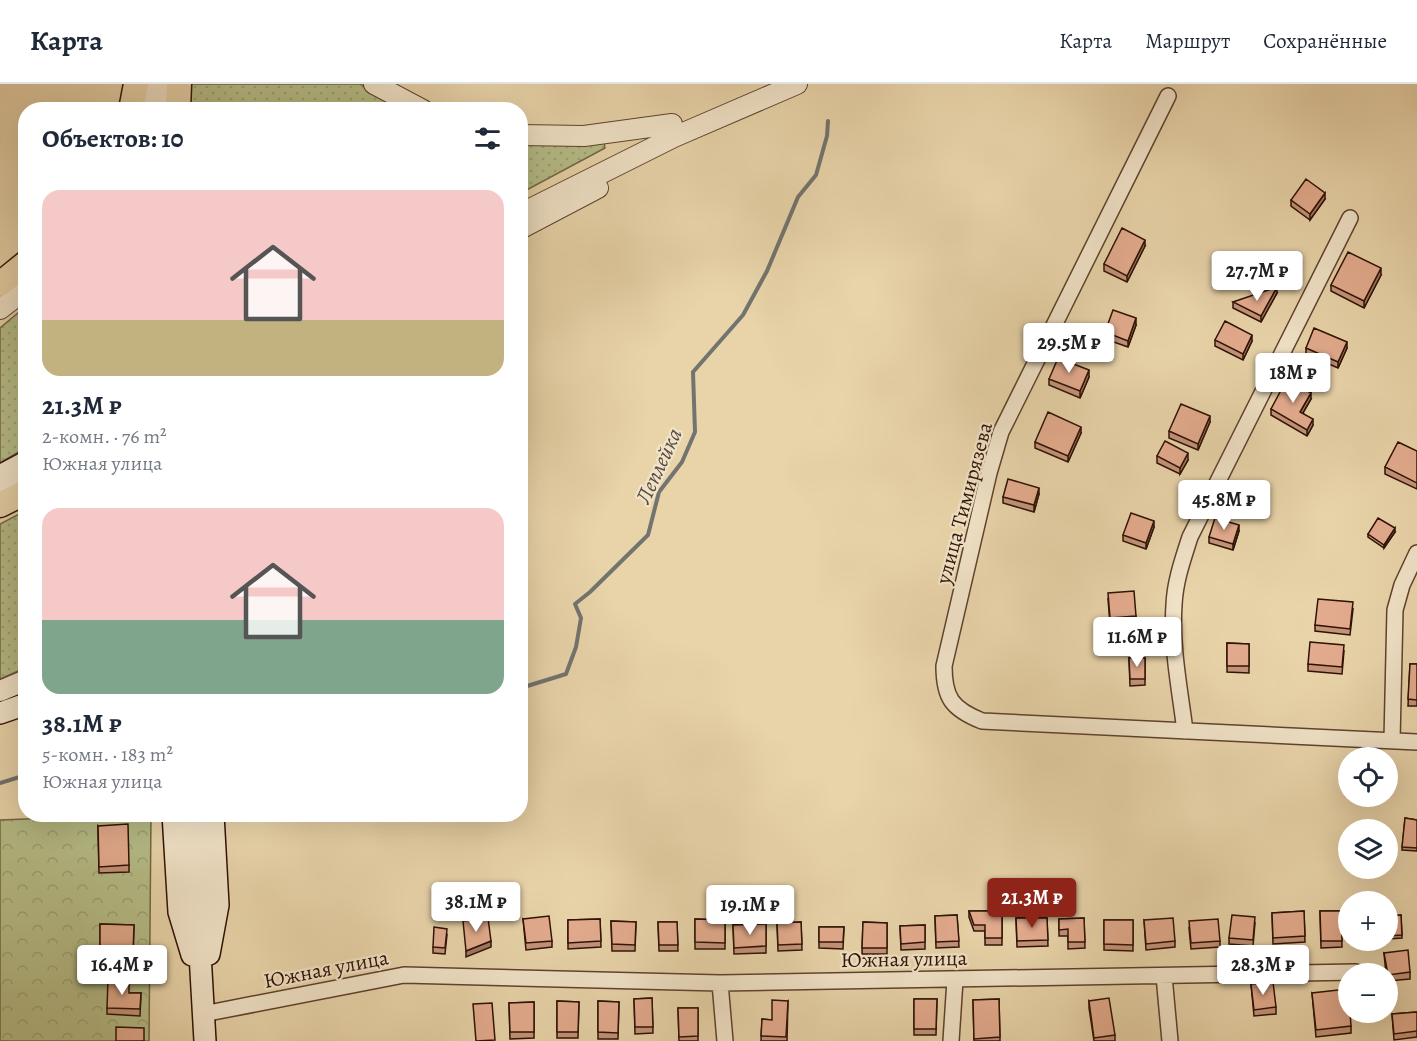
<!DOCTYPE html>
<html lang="ru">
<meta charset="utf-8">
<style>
:root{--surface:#fff;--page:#f2f2f3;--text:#1f2937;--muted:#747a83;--line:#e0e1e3;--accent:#8f2418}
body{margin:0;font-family:Alegreya,serif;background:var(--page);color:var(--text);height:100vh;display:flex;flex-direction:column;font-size:22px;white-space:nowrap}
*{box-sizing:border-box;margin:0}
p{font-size:20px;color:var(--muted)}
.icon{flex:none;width:33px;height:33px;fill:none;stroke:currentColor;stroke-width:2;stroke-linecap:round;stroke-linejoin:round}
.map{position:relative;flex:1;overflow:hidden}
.side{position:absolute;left:18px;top:18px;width:510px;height:720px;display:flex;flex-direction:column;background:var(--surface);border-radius:24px;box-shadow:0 6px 24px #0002}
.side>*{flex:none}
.buttons{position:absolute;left:1338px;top:663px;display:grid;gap:12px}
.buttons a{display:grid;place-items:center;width:60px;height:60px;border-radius:50%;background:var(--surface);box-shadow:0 6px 24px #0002;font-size:30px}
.price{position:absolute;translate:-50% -51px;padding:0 14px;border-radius:6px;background:#fff;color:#222;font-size:20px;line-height:39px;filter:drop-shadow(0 2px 3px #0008)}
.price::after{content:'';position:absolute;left:50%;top:36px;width:18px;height:14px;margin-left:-9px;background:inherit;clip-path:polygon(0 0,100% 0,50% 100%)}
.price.current{background:var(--accent);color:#fff}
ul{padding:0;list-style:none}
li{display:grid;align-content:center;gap:12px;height:318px;padding:0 24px}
li span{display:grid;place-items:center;height:186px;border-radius:18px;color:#555}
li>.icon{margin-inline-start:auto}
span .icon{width:108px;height:108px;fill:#fffc;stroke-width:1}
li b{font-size:26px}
h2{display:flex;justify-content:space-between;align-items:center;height:72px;padding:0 24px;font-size:26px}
header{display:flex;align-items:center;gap:36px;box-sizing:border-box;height:84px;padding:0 30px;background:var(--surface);border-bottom:2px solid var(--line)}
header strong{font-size:28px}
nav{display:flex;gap:33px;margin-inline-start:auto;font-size:21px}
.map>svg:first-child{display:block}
</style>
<header>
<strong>Карта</strong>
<nav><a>Карта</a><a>Маршрут</a><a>Сохранённые</a></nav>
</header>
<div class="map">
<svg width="1417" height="957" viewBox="0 0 1417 957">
<defs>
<pattern id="grass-dots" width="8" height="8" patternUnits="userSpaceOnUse" patternTransform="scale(1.5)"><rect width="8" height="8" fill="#b6bd88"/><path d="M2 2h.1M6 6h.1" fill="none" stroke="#9da174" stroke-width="1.8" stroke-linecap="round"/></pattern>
<pattern id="forest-crowns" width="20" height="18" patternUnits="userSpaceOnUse" patternTransform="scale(1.5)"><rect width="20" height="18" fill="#b6bd88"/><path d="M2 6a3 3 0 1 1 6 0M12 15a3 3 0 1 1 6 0" fill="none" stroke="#9da174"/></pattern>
</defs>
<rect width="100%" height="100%" fill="#e9d4aa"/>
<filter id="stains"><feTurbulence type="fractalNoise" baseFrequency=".00333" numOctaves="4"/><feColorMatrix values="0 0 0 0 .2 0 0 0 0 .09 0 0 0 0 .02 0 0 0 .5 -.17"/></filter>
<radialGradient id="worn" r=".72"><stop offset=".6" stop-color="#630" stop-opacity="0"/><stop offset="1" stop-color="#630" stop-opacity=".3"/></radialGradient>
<path fill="url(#grass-dots)" stroke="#726846" stroke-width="1.5" d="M186,0H360L405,25L350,22L339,26L186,25Z
M521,58H604L605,64L521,109Z
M25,223V364L0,379V244Z
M25,427V584L0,595V440Z"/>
<path fill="url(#forest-crowns)" stroke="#726846" stroke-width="1.5" d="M128,731H151L149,957H0V736Z"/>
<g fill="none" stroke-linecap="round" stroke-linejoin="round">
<path stroke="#72746f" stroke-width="4" d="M520,602L524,603L566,590L576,563L581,534L575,520L590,508L648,451L659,408L682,378L695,348L693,288L743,231L767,187L798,113L816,91L827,52L828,37
M0,699L26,691"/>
<g stroke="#5e422e" stroke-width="18">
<path id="minor" d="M1168,12L1001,348L989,389L944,582C944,614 952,625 982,637L1417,658
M1185,647C1180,606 1171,563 1174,521C1175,497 1183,475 1190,453L1350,134
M1392,656L1395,526L1402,501L1417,469
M1164,892L1170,957
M720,899L725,957
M203,930L404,891L720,899L1356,888
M951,957L955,896"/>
</g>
<g stroke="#5e422e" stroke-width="22">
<path id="tertiary" d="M374,0L423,26
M520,51L584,52L672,40
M520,130L674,53L797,0
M520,145L598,104
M0,225L26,205
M0,407L26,394
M0,607L26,596"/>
</g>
<g stroke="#2f1205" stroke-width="24">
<path id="secondary" d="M148,26L150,0
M166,26L167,0
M0,392L26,378
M0,629L26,620
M173,730L179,828L192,871
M192,730L205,957
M209,870L218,821L213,730"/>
</g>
<g stroke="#2f1205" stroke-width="27">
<path id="primary" d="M131,26L136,0
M178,26L179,0
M0,200L26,179
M0,421L26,408"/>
</g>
<use href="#minor" stroke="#f1e3c8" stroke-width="15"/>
<use href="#tertiary" stroke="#f1e3c8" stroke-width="20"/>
<use href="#secondary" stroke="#f1e3c8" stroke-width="21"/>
<use href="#primary" stroke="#e9d4aa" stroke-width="24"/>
</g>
<path fill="#c4947b" stroke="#2f1205" stroke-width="1.5" d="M1325,115L1310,136L1291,122V116Z
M1145,162L1127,198L1104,187V180Z
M1381,191L1364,224L1331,207V201Z
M1277,209L1261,238L1233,224V218Z
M1136,241L1128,263L1105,255V248Z
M1215,256L1252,257L1243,276L1215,262Z
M1306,264H1347L1338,284L1306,270Z
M1089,293L1080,314L1049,301V295Z
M1311,315L1303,329L1313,341L1307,352L1271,331V325Z
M1210,338L1198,366L1169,354V347Z
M1081,349L1068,378L1035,364V358Z
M1417,367V405L1385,390V383Z
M1157,372L1188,376L1180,390L1157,379Z
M1039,410L1034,428L1003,419V413Z
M1154,443L1146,465L1123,457V451Z
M1239,447L1233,466L1209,459V453Z
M1395,448L1384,464L1368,453V450Z
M1108,515L1136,532V538L1110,540Z
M1353,525L1350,551L1315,547V541Z
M1227,559L1249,560V589L1227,588Z
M1344,567L1342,590L1308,587V580Z
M1129,574H1145V601L1130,602Z
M1410,580H1417V622H1408Z
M1405,734L1417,736V767L1402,766Z
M98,742L129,781V788L99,789Z
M969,827H1002V861H985V847H974L969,833Z
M1304,827L1305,858L1273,860L1272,829Z
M1320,827H1341L1342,863L1321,864Z
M957,831L959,863L936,864L935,832Z
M1401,831L1402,854L1388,855V832Z
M1016,834H1047L1048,862L1017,863Z
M1084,834L1085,864L1068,865V852H1059V835Z
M523,835L552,857V863L526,866Z
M600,835L601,863L568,865V836Z
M695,835L725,836V865H695Z
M1104,836H1133V867L1104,866Z
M1144,836L1175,857V863L1146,866Z
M611,837L636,838L635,867H612Z
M658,838H677L678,867H659Z
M801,838L802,866L778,867L777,839Z
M863,838L887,839V870H862Z
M1255,839L1253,862L1229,860V854Z
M100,840L134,841L133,875L100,874Z
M766,840V869L734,870L733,841Z
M925,841V865L901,866L900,842Z
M819,843H844L843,865L819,864Z
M1189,844L1220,857V863L1191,865Z
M447,851L445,870L433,869V863Z
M1384,869L1410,888V895L1388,897V890H1386Z
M1251,900L1276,923V930L1254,932Z
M129,909H141L140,932L107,930V924Z
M1312,909L1351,942V949L1316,953Z
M652,914L653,949L635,950L634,915Z
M914,915H937L936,951H914Z
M999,915L1000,957H974L973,916Z
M557,917L579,918L578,954H557Z
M598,917L619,918L618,955H598Z
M788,917L787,957H761L762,935L772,936Z
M1089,917L1115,951V957H1094L1089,924Z
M534,918V954L510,955L509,919Z
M678,924H698V957H679Z
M1417,928V953L1394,956L1392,930Z"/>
<path fill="#a07864" stroke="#2f1205" stroke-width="1.5" d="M1325,109V115L1310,136V130Z
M1145,156V162L1127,198V192Z
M1381,184V191L1364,224V217Z
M1277,203V209L1261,238V232Z
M1136,234V241L1128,263V257Z
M1252,251V257L1243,276V270Z
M1347,258V264L1338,284V278Z
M1089,286V293L1080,314V307Z
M1311,309V315L1300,334V328Z
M1210,332V338L1198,366V360Z
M1313,335V341L1307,352V346Z
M1081,343V349L1068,378V372Z
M1188,369V376L1180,390V384Z
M1039,404V410L1034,428V421Z
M1154,437V443L1146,465V459Z
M1239,441V447L1233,466V460Z
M1395,444V448L1384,464V461Z
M491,857V863L466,873V867Z"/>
<path fill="#e4ac8f" stroke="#2f1205" stroke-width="1.5" d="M1306,95L1325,109L1310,130L1291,116Z
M1122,144L1145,156L1127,192L1104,180Z
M1348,168L1381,184L1364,217L1331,201Z
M1277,203L1261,232L1233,218Z
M1113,226L1136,234L1128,257L1105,248Z
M1225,237L1252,251L1243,270L1215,256Z
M1314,244L1347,258L1338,278L1306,264Z
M1058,274L1089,286L1080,307L1049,295Z
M1287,295L1311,309L1300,328L1313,335L1307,346L1271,325Z
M1181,320L1210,332L1198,360L1169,347Z
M1048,328L1081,343L1068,372L1035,358Z
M1165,357L1188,369L1180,384L1157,372Z
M1398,358L1417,367V399L1385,383Z
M1008,395L1039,404L1034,421L1003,413Z
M1131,429L1154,437L1146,459L1123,451Z
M1215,434L1239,441L1233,460L1209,453Z
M1378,434L1395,444L1384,461L1368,450Z
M1134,507L1136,532L1110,534L1108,509Z
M1318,515L1353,518L1350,545L1315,541Z
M1310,558L1344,561L1342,583L1308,580Z
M1227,559L1249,560V582H1227Z
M1129,574H1145V595H1130Z
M1410,580H1417V616L1408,615Z
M1405,734L1417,736V764L1402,763Z
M128,740L129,781L99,783L98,742Z
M969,827H1002V854H985V841H974Z
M1304,827L1305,852L1273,854L1272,829Z
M1320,827H1341L1342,857H1321Z
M957,831L959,857L936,858L935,832Z
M1232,831L1255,833L1253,856L1229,854Z
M1401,831L1402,851L1388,852V832Z
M549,832L552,857L526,859L523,835Z
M488,834L491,857L466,867L463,837Z
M1016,834H1047L1048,856L1017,857Z
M1084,834L1085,858H1068V845L1059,846V835Z
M1173,834L1175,857L1146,860L1144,836Z
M600,835L601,857L568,859V836Z
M695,835L725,836V859L695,858Z
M1218,835L1220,857L1191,859L1189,837Z
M1104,836H1133V861L1104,860Z
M611,837L636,838L635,861L612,860Z
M658,838H677L678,861H659Z
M801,838L802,860L778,861L777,839Z
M863,838L887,839V864H862Z
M100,840L134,841L133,869L100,868Z
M766,840V862L734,864L733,841Z
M925,841V858L901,860L900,842Z
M434,843L447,845L445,864L433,863Z
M819,843H844L843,858H819Z
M1408,866L1410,888L1388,891L1384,869Z
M108,895L129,896V909H141L140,925L107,924Z
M1273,898L1276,923L1254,926L1251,900Z
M1347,905L1348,928H1350L1351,942L1316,946L1312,909Z
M652,914L653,943H635L634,915Z
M1109,914L1115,951L1094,954L1089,917Z
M914,915H937L936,945H914Z
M999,915L1000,953L974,955L973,916Z
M772,916L788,917L786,953L761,952L762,935L772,936Z
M557,917L579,918L578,948H557Z
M598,917L619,918L618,949L598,948Z
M534,918V948H510L509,919Z
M492,919L495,956L476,957L473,920Z
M678,924H698V952L679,953Z
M1417,928V947L1394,950L1392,930Z
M116,943L144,944V957H116Z"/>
<g text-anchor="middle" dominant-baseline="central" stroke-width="4.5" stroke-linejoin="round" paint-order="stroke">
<g font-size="21" fill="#2f1205" stroke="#f1e3c8">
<text transform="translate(964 419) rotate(-75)">улица Тимирязева</text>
<text transform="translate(904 875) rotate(-1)">Южная улица</text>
<text transform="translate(326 885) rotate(-11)">Южная улица</text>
</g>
<g font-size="22" font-style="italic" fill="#564b43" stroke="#f1e3c8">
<text transform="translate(659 382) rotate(-65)">Леплейка</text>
</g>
</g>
<rect width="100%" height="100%" filter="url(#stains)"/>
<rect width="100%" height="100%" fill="url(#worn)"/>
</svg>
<div class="buttons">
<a><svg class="icon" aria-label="locate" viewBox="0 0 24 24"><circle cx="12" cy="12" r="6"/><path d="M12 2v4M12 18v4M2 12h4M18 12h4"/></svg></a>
<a><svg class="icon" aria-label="layers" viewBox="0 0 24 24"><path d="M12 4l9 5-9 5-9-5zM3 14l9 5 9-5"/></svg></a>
<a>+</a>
<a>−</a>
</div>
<b class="price" style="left:1257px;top:218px">27.7M ₽</b>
<b class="price" style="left:1069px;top:290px">29.5M ₽</b>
<b class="price" style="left:1293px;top:320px">18M ₽</b>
<b class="price" style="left:1224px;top:447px">45.8M ₽</b>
<b class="price" style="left:1137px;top:584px">11.6M ₽</b>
<b class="price current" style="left:1032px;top:845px">21.3M ₽</b>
<b class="price" style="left:476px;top:849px">38.1M ₽</b>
<b class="price" style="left:750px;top:852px">19.1M ₽</b>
<b class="price" style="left:122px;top:912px">16.4M ₽</b>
<b class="price" style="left:1263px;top:912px">28.3M ₽</b>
<section class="side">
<h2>Объектов: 10<svg class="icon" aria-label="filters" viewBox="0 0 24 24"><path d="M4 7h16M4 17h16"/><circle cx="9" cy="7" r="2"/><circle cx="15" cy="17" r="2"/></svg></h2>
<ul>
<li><span style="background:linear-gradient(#f6c9c9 70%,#c2b280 0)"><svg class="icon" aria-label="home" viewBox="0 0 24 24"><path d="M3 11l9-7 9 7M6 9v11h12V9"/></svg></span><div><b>21.3M ₽</b><p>2-комн. · 76 m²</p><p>Южная улица</p></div></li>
<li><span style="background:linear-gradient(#f6c9c9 60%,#7fa58c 0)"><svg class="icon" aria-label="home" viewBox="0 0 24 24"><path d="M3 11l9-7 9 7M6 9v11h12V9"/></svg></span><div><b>38.1M ₽</b><p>5-комн. · 183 m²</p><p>Южная улица</p></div></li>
</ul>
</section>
</div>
